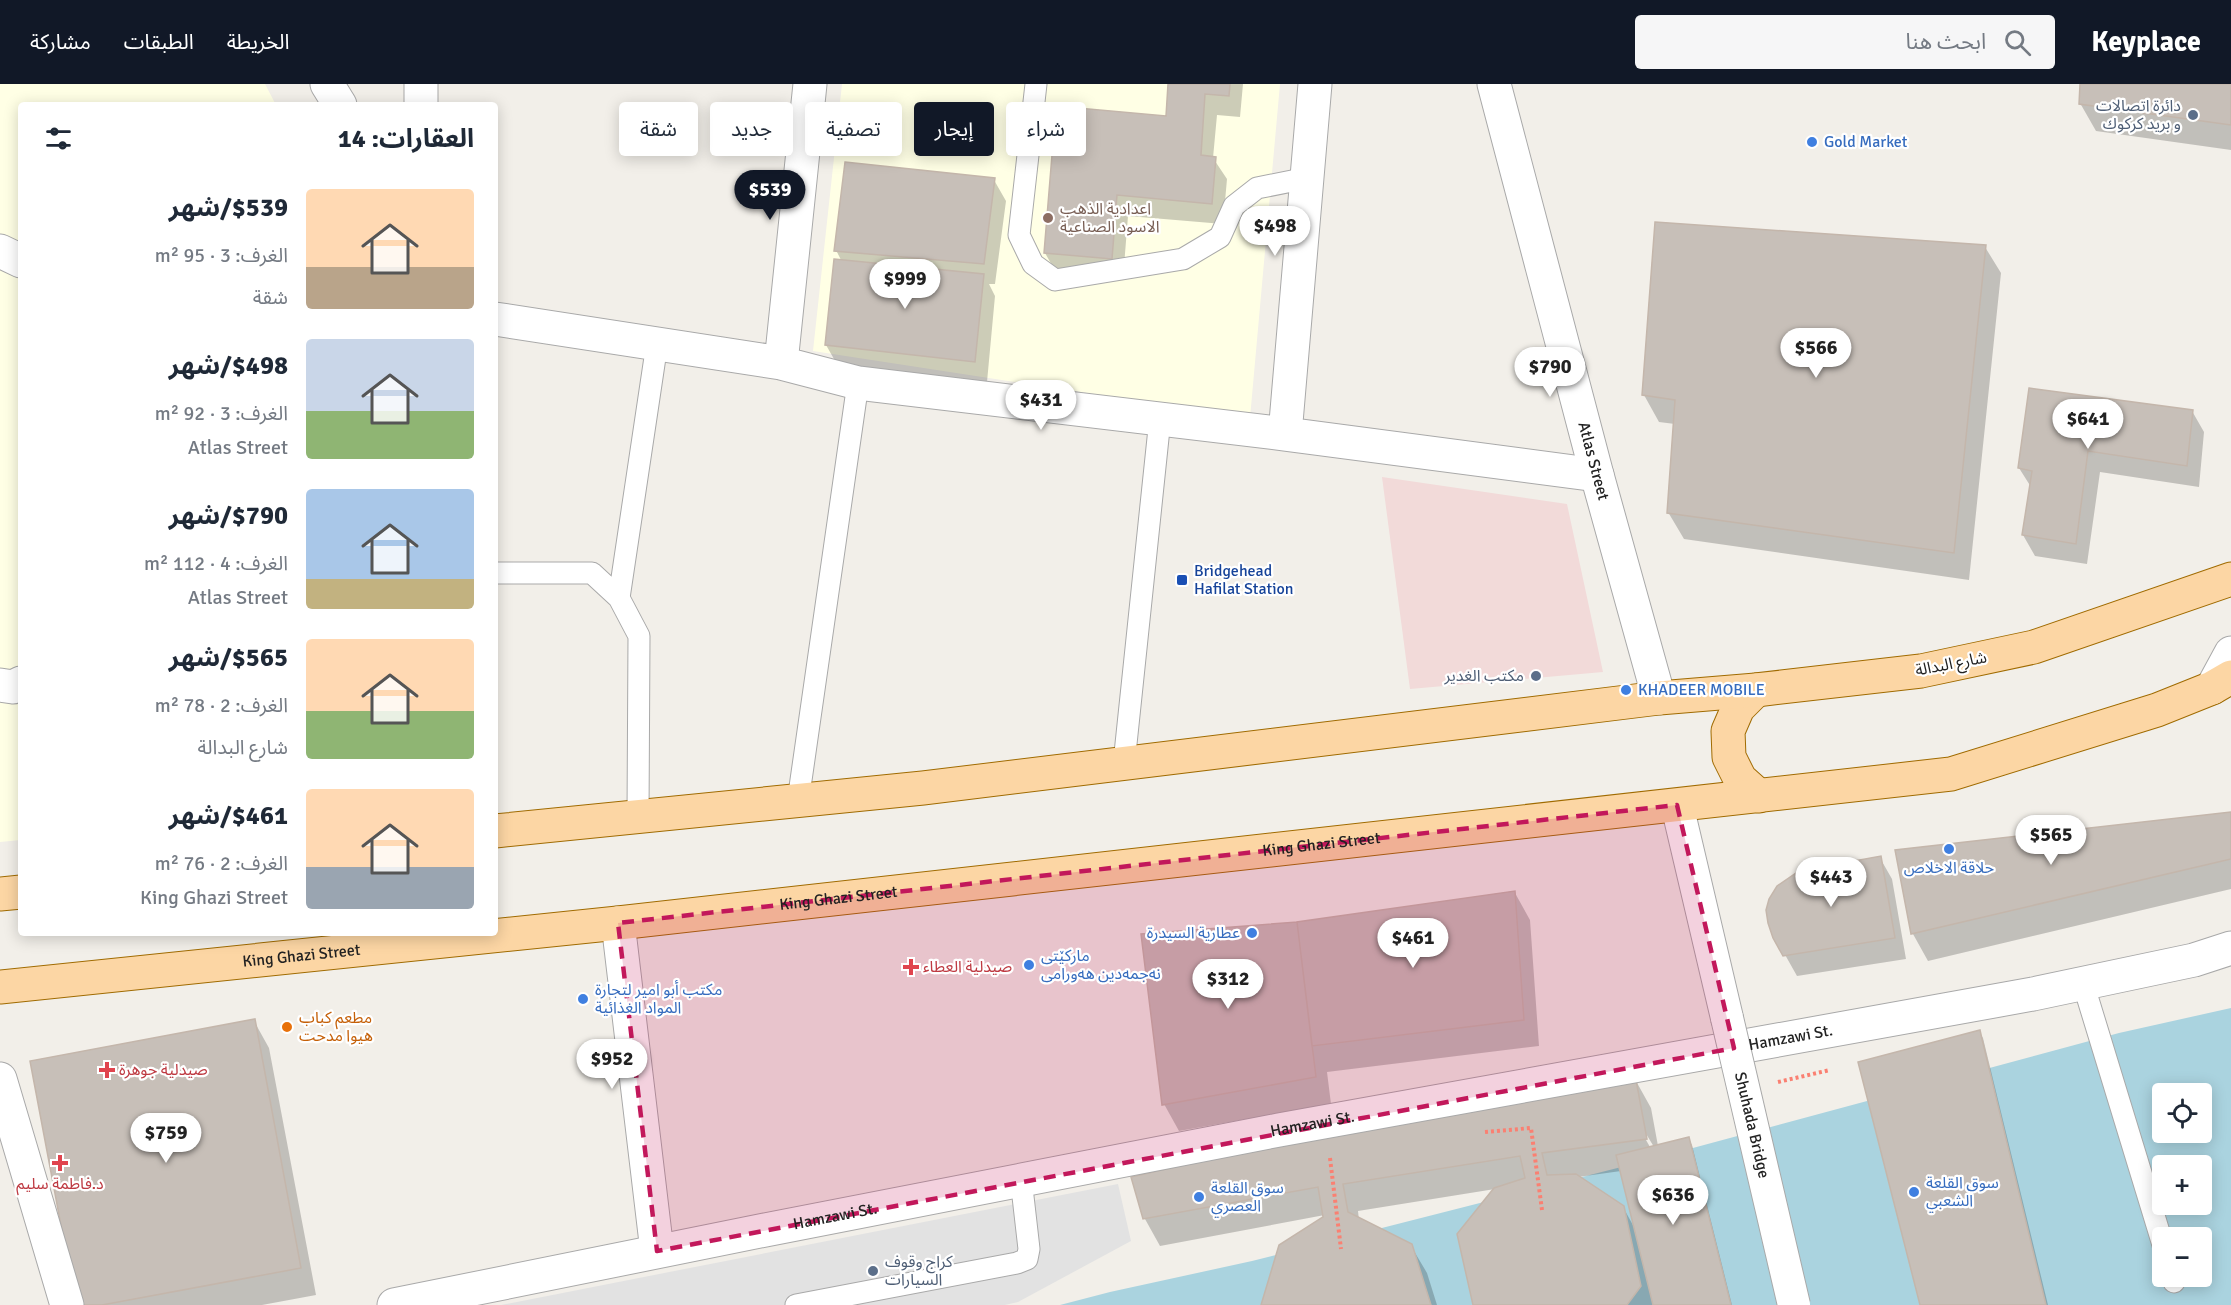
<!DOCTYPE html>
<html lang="ar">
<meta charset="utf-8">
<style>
:root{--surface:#fff;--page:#f6f6f7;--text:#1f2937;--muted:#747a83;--accent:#111827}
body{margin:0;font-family:Signika,"Noto Sans Arabic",sans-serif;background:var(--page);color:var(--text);direction:rtl;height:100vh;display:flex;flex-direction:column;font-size:22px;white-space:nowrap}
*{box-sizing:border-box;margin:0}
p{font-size:20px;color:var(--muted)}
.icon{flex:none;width:33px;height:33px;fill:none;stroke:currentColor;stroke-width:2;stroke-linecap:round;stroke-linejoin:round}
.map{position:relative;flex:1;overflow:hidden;direction:ltr}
.panel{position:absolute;left:18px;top:18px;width:480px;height:834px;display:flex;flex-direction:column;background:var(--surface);border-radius:6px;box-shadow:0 3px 15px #0003;direction:rtl}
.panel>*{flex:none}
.hud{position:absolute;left:516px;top:18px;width:570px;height:54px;direction:rtl;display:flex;gap:12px}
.buttons{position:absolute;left:2152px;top:999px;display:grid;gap:12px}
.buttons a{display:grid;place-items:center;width:60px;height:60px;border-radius:6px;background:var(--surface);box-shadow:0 3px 15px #0003;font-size:30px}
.price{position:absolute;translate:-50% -51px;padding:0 14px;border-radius:21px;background:#fff;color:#222;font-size:20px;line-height:39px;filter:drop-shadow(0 2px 3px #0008)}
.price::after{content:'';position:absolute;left:50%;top:36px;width:18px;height:14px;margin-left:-9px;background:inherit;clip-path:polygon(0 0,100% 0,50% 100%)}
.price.on{background:var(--accent);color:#fff}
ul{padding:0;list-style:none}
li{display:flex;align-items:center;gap:18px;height:150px;padding:0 24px}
li span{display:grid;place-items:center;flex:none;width:168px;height:120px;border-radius:6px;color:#555}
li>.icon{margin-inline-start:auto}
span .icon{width:72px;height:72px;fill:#fffc;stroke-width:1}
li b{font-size:26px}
h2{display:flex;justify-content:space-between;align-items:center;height:72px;padding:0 24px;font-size:26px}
.tag{padding:0 21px;border-radius:6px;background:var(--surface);box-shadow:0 3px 15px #0003;font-size:21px;line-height:54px}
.tag.on{background:var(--accent);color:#fff}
header{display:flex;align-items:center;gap:36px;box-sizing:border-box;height:84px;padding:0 30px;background:var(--accent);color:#fff}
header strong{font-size:28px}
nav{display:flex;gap:33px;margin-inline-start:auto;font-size:21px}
.search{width:420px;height:54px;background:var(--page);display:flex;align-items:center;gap:15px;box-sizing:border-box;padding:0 21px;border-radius:6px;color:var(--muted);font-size:22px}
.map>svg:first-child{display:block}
</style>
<header>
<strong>Keyplace</strong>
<div class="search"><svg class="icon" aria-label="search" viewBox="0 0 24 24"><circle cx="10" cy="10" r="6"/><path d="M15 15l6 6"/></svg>ابحث هنا</div>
<nav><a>الخريطة</a><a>الطبقات</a><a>مشاركة</a></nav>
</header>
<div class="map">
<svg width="2231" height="1221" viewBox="0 0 2231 1221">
<rect width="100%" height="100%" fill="#f2efe9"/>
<path fill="#f2dad9" d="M1382,393L1567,420L1603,588L1410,605Z"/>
<path fill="#ffffe5" d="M0,0H265L276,21H21V756L0,758Z
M842,0H1280L1250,334L813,267Z"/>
<path fill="#e2e2e2" d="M1118,1100L1131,1157L1018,1218L1005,1221H501Z"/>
<path fill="#aad3df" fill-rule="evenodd" d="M2231,924V1221H1060L1110,1208L1252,1177L1641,1078L2119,949ZM2163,1010H2202V1048H2163ZM2163,1082H2202V1120H2163ZM2163,1154H2202V1192H2163Z"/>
<path fill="#0003" fill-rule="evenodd" d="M1170,0H1243L1240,33L1217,31L1213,74L1227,95L1223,140L1128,132L1123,195L1057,190L1045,169L1167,33Z
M2082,0H2231V66L2096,47L2080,19Z
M994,96L1006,117L995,200H989L995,212L987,298L838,282L826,261L842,178L836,166Z
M1985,163L2001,189L1969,496L1684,455L1668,428L1675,340L1659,338L1644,311Z
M2192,327L2204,348L2199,403L2100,388L2087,480L2035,472L2023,451L2031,403L2019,384Z
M2231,730V805L1928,877L1913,850L1897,767Z
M1880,774L1892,795L1906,875L1797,892L1775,853L1770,816L1784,797L1799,788Z
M1515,809L1530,836L1539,962L1327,988L1331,1020L1179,1047L1164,1020L1297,840Z
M254,937L269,964L316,1211L262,1221H77Z
M1979,948L1983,954L2048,1221H1921Z
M1636,997L1651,1024L1658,1062L1688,1054L1692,1061L1732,1221H1474L1495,1105L1358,1127L1359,1136L1411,1162L1427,1189L1437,1221H1263L1330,1130L1160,1162L1145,1135L1133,1094ZM1645,1048L1654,1063H1650L1642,1049ZM1621,1087L1634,1143L1623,1123L1578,1093Z"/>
<path fill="#c7bfb8" stroke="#c4b6ab" stroke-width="1.5" d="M1168,0H1230L1229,12L1205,10L1201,71L1216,73L1212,120L1117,111L1112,175L1044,169L1056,22L1166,32Z
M2080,0H2231V41L2079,20Z
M845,78L995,94L984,180L834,167Z
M1655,138L1986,161L1954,469L1667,429L1675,316L1642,311Z
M834,175L984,190L975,278L825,261Z
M2029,304L2193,326L2187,382L2088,367L2076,460L2022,451L2032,387L2018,384Z
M2231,728V775L1911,850L1895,766Z
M1881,772L1895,854L1783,872L1773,854L1768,839L1766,826L1769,815L1777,802L1799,787Z
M1515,807L1524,936L1312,962L1297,838Z
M1297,838L1316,993L1162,1021L1141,850Z
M255,935L301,1184L102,1221H76L30,977Z
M1980,946L1982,955L2046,1221H1920L1858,978Z
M1636,996L1647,1055L1542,1069L1547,1091L1576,1090L1624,1122L1641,1202L1627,1221H1473L1457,1150L1494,1104L1525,1094L1520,1072L1343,1100L1348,1128L1412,1160L1431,1221H1261L1279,1161L1323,1133L1318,1103L1143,1135L1131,1093L1307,1053Z
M1689,1053L1731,1221H1653L1616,1071Z"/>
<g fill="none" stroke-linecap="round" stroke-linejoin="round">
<g stroke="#a9a9a9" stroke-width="23">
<path id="service" d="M1036,0L1019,151L1033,180L1055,196L1183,175L1220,153L1234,122L1257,104L1307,94
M495,489H592L619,514L639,552L638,733
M619,514L657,260
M1124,679L1160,335
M798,717L858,299
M2083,899L2163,1161
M2173,1192L2174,1198
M796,1221L1017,1179L1027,1175L1029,1165L1021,1095"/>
</g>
<g stroke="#a9a9a9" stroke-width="34">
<path id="pedestrian" d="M1677,721L1727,934"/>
</g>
<g stroke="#a9a9a9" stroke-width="35">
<path id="minor" d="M327,0L340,21
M421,21V0
M0,167L21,177
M495,235L781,279L858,299L1285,350L1597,391
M781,279L810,0
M1285,350L1315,0
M0,601L13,603L21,599
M618,839L657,1167
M0,995L67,1221"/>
</g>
<g stroke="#a9a9a9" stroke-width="35">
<g id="tertiary">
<path id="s1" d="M1494,0L1597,391L1659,614"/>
<path d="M2212,604L2231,569"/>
<path id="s2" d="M394,1221L765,1146L1279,1046L2033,910L2194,876L2231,864"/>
</g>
</g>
<g stroke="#a06b00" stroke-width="35">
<g id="primary">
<path d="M1756,606L1738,624L1728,647L1729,673L1740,695L1759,712"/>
<path d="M495,747L923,704L1659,614L1756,606L1921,587L2034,563L2231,495"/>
<path d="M0,810L21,808"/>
<path id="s3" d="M0,903L618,839L1951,690L2157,626L2212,604L2231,593"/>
</g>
</g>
<path stroke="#fa8072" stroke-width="4" stroke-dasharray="3 3" stroke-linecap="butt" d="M1778,998L1830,986
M1485,1048L1531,1044L1542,1126
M1330,1074L1341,1165"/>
<use href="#service" stroke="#fff" stroke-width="21"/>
<use href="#pedestrian" stroke="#fff" stroke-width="32"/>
<use href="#minor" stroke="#fff" stroke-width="33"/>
<use href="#tertiary" stroke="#fff" stroke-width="33"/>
<use href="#primary" stroke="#fcd6a4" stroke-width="33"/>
<g stroke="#a9a9a9" stroke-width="34" stroke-linecap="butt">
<g id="pedestrian-bridge">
<path id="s4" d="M1727,934L1794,1221"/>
</g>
</g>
<use href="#pedestrian-bridge" stroke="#fff" stroke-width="32"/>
</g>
<path fill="#c2185b" fill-opacity="0.2" stroke="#c2185b" stroke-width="4.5" stroke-dasharray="12 8" stroke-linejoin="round" d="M1677,721L1734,964L657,1167L618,839Z"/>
<g fill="#5c6f8a" stroke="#fff" stroke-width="2">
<circle cx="2193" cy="31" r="6"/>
<circle cx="1536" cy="592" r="6"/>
<circle cx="873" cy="1187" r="6"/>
</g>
<g fill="#3f7fe0" stroke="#fff" stroke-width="2">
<circle cx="1812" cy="58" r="6"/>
<circle cx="1626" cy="606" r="6"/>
<circle cx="1949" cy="765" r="6"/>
<circle cx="1252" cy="849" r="6"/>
<circle cx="1029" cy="881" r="6"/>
<circle cx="583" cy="915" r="6"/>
<circle cx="1914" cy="1108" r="6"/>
<circle cx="1199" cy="1113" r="6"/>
</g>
<circle fill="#8d6e63" stroke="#fff" stroke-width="2" cx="1048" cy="134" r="6"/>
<rect fill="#1a4fb4" stroke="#fff" stroke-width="2" x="1176" y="490" width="12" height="12" rx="3"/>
<g fill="#e0444e" stroke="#fff" stroke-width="2">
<path d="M908 874h6v6h6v6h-6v6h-6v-6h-6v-6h6z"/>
<path d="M104 977h6v6h6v6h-6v6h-6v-6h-6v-6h6z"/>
<path d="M57 1070h6v6h6v6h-6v6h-6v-6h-6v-6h6z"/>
</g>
<circle fill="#e8710a" stroke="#fff" stroke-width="2" cx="287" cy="943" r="6"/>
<g text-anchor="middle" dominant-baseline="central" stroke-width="4.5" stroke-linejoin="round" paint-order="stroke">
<g font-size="16" fill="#4e5e75" stroke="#fff" text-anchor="end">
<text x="2181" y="22">دائرة اتصالات<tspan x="2181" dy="18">و بريد كركوك</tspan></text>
<text x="1524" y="592">مكتب الغدير</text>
<text x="885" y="1178" text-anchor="start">كراج وقوف<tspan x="885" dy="18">السيارات</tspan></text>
</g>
<g font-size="16" fill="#366cbe" stroke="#fff" text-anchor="start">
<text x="1824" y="58">Gold Market</text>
<text x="1638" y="606">KHADEER MOBILE</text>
<text x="1949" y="784" text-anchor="middle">حلاقة الاخلاص</text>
<text x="1240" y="849" text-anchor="end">عطارية السيدرة</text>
<text x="1041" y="872">مارکێتی<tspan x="1041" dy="18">نەجمەدین هەورامی</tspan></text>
<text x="595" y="906">مكتب أبو امير لتجارة<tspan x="595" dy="18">المواد الغذائية</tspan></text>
<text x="1926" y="1099">سوق القلعة<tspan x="1926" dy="18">الشعبي</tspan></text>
<text x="1211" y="1104">سوق القلعة<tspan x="1211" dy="18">العصري</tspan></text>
</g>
<g font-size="16" fill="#785e54" stroke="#fff" text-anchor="start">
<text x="1060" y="125">اعدادية الذهب<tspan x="1060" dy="18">الاسود الصناعية</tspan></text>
</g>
<g font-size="16" fill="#222" stroke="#fff">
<text stroke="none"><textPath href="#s1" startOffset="390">Atlas Street</textPath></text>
<text transform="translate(1951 580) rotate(-11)">شارع البدالة</text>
<text stroke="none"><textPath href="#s3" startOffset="1329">King Ghazi Street</textPath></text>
<text stroke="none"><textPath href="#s3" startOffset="843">King Ghazi Street</textPath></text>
<text stroke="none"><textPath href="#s3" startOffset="303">King Ghazi Street</textPath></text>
<text stroke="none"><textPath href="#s2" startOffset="1422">Hamzawi St.</textPath></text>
<text stroke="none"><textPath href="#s2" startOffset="936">Hamzawi St.</textPath></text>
<text stroke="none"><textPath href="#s4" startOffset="110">Shuhada Bridge</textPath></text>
<text stroke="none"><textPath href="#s2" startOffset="450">Hamzawi St.</textPath></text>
</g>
<g font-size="16" fill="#164399" stroke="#fff" text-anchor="start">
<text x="1194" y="487">Bridgehead<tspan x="1194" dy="18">Hafilat Station</tspan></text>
</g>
<g font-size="16" fill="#be3a42" stroke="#fff" text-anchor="start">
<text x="923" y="883">صيدلية العطاء</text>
<text x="119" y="986">صيدلية جوهرة</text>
<text x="60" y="1100" text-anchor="middle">د.فاطمة سليم</text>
</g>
<g font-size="16" fill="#c56008" stroke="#fff" text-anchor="start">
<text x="299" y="934">مطعم كباب<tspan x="299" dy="18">هيوا مدحت</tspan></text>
</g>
</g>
</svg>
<div class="buttons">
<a><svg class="icon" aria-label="locate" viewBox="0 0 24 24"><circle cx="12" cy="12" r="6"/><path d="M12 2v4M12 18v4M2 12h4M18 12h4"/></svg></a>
<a>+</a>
<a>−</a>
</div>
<b class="price on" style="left:770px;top:137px">$539</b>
<b class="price" style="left:1275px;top:173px">$498</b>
<b class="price" style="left:905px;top:226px">$999</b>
<b class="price" style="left:1816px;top:295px">$566</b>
<b class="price" style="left:1550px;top:314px">$790</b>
<b class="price" style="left:1041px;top:347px">$431</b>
<b class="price" style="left:2088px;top:366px">$641</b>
<b class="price" style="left:2051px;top:782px">$565</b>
<b class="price" style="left:1831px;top:824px">$443</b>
<b class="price" style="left:1413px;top:885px">$461</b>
<b class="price" style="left:1228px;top:926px">$312</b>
<b class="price" style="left:612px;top:1006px">$952</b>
<b class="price" style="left:166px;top:1080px">$759</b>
<b class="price" style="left:1673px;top:1142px">$636</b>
<div class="hud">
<a class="tag">شراء</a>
<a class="tag on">إيجار</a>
<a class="tag">تصفية</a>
<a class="tag">جديد</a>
<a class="tag">شقة</a>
</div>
<section class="panel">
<h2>العقارات: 14<svg class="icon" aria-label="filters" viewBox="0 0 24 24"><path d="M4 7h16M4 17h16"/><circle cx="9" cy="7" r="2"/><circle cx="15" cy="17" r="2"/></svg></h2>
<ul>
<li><span style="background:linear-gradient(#ffd9b3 65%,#b9a48a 0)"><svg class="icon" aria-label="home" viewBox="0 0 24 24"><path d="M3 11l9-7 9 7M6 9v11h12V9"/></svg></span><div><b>$539/شهر</b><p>الغرف: 3 · 95 m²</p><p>شقة</p></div></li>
<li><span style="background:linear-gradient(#c9d6e8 60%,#8fb573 0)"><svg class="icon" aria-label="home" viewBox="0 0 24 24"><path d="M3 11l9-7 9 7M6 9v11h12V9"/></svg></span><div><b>$498/شهر</b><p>الغرف: 3 · 92 m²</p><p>Atlas Street</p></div></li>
<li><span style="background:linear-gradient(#a9c7e8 75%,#c2b280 0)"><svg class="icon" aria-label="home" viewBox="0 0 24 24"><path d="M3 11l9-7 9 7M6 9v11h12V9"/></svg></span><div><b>$790/شهر</b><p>الغرف: 4 · 112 m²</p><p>Atlas Street</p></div></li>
<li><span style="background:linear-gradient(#ffd9b3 60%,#8fb573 0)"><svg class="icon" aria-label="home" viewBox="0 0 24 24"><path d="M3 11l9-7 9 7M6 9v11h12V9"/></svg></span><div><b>$565/شهر</b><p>الغرف: 2 · 78 m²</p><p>شارع البدالة</p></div></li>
<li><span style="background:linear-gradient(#ffd9b3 65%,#9aa5b1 0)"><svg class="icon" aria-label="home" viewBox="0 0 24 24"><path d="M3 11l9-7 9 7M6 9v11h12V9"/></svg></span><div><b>$461/شهر</b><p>الغرف: 2 · 76 m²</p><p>King Ghazi Street</p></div></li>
</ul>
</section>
</div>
